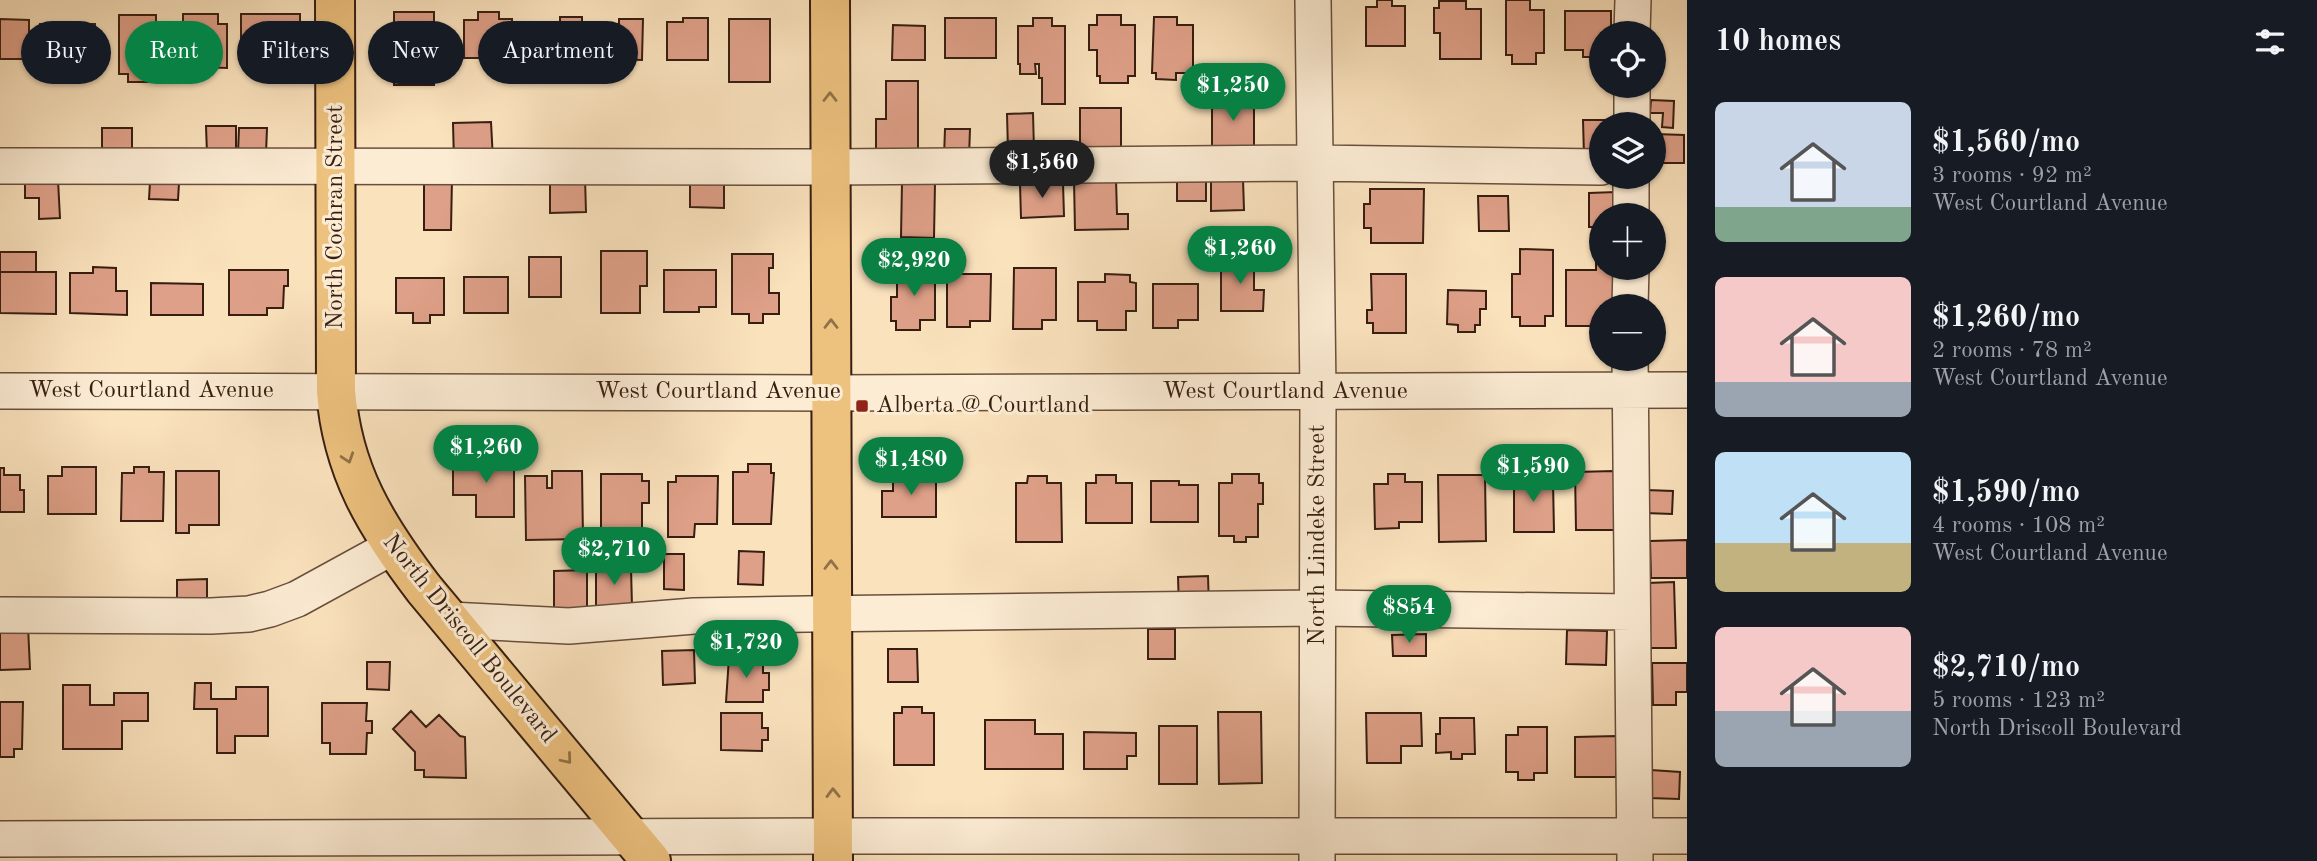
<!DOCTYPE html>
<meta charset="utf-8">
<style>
:root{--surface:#171b24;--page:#20242c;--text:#f1f3f6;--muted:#9ea1a6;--accent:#0b8043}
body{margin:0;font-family:"Old Standard TT",serif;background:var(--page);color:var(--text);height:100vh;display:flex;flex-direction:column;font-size:26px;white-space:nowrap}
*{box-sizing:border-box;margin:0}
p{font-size:23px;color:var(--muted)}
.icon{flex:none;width:38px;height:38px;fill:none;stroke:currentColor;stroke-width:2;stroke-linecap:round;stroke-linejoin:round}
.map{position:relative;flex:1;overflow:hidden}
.details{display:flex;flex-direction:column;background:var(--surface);width:630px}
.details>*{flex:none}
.hud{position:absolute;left:21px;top:21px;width:665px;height:63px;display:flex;gap:14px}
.controls{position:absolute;left:1589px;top:21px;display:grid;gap:14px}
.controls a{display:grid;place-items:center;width:77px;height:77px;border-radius:50%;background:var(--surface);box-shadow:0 2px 5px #0004;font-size:35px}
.price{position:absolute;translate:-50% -60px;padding:0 16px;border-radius:24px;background:var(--accent);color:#fff;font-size:23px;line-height:46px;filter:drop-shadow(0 2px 4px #0008)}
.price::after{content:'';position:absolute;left:50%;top:42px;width:21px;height:16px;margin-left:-10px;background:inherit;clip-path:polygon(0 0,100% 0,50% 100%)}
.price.on{background:#222;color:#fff}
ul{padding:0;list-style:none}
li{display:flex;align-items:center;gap:21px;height:175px;padding:0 28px}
li span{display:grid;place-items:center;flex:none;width:196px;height:140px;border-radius:10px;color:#555}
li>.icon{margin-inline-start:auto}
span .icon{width:84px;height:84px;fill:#fffc;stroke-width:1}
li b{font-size:30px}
h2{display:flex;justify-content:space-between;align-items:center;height:84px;padding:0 28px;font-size:30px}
.pill{padding:0 24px;border-radius:32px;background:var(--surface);box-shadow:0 2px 5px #0004;font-size:24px;line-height:63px}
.pill.on{background:var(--accent);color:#fff}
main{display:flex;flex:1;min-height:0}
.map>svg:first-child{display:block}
</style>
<main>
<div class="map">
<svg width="1687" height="861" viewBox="0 0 1687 861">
<rect width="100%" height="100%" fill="#fae2bd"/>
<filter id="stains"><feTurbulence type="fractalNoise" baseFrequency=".00286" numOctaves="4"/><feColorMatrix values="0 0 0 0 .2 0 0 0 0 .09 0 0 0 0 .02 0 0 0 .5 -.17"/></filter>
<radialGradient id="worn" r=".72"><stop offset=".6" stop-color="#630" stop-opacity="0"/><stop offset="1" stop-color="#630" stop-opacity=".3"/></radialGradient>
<path fill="#dea088" stroke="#371e11" stroke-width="2" d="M1377,0H1392V6H1405V46H1366V7H1377Z
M1506,0H1530V10H1544V53H1536V64H1512V55H1506Z
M1439,1H1466V9H1481V59H1440V33H1434V8H1439Z
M1565,11H1611V33H1601V57H1583V50H1565Z
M394,12H434V85H394Z
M478,12H499V19H512V58H464V20H478Z
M183,14H218V24H227V68L201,67V79H173V24H183Z
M241,14H300V51L241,52Z
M119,15H156V82H128V74H119Z
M1097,15H1121V25H1135V76H1128V83H1100V76H1097V50H1089V25H1097Z
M560,17H582V71H529V27H560Z
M1154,17H1177V25H1193V73H1176V80L1156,79V73H1152Z
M683,18H708V60H667V22H683Z
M945,18H996V58H945Z
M1033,18H1052V26H1065V104H1042V78H1039V64H1035L1036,74H1020V64H1018V26H1033Z
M0,19L29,20V59H0Z
M619,19H643L642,60L603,59V24H619Z
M729,19H770V82H729Z
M40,24H95V62H40Z
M893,25L925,26V60H892Z
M886,81H918V154H876V119H886Z
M1212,86H1254V161L1212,160Z
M1651,100L1674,101L1673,128L1662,127L1663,113H1650Z
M1080,108H1121V149L1080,150Z
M1033,113L1034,150L1008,151L1007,114Z
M1583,120H1617V124H1601V155L1584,156Z
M491,122L493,160L454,162L453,123Z
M206,126H236V154H207Z
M102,128H132V160H102Z
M239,128H267L266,154L238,153Z
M945,129H970L969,157H944Z
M1655,134L1684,135V163H1654Z
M424,178H452L451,230H424Z
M550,178H585L586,212L550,213Z
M690,179L724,180V208L690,207Z
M1116,179L1117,214H1128V229L1075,230L1074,180Z
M1177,179H1206V201H1177Z
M1243,179L1244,210L1211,211V180Z
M58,180L60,218L39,219V198H25V181Z
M150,182L179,183L178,200L149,199Z
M902,182L935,183L934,238L901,237Z
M1063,183L1064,216L1021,218L1020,184Z
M1370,189H1424L1423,243H1371V228H1364V204H1370Z
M1616,192V215H1601V227H1589V193Z
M1478,196H1508L1509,231H1479Z
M1520,249L1553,250V316H1545V326H1520V317H1512V274H1520Z
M601,251H647V286H640V313H601Z
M0,252H36V272H0Z
M732,254H773V268H769V293H779V314H763V323H749V314H732Z
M529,257H561V297H529Z
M1221,257H1254V290H1264L1263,311H1221Z
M1596,260H1601V268H1617L1616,306H1601L1600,326H1566V270H1596Z
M93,267L116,268V291H127V315L70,313V273H93Z
M897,267H935V320H920V330H896V321H891V297H897Z
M1014,268H1056V320H1042V329H1013Z
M229,270H288V286H284L283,308H267V315H229Z
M664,270H716V307H699V312H664Z
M0,272H56V314L0,313Z
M947,274H991L990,321H970V327H947Z
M1105,274L1130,275V282L1136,283V311H1126V330H1097V321H1078V282H1105Z
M1371,274H1406V333H1373V323H1367V310H1372Z
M464,277H508V313H464Z
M396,278H444V315H430V323H413V313H396Z
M151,283L203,284V315H151Z
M1153,284H1198V320H1178V328H1153Z
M1448,290L1486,291V309H1480V325H1475V332H1458V325L1447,324Z
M453,457H497V466H514V517H476V495H453Z
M748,464H771V473H774L771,524H733V472H748Z
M62,467H96V514H48V476H62Z
M134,467H149V472H164L163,521H121L122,473H134Z
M0,468H4V475H20V490H24V512H0Z
M907,469H920V478H936V517H882V491H893V479H907Z
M176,471H219V525H189V533H176Z
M552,471H582L583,539L526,540L525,476H547V488H552Z
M1614,471V530H1576L1575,472Z
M1514,473H1538V481H1553L1554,532H1514Z
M601,474H642V481H649V503H642V538H601Z
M1232,474H1259V483H1263V504H1258V537H1246V542H1234V536H1219V483H1232Z
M1388,474H1405V482H1422V522H1399V528L1375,529L1374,484H1388Z
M1096,475H1116V483H1132V523H1086V483H1096Z
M1438,475H1485L1486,541L1439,542Z
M676,476H718L717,524H695L694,537H668V482H676Z
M1028,476H1047V483H1061L1062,542H1016V483H1027Z
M1151,481H1179V485H1198V522H1151Z
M1646,490L1673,491L1672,514L1645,513Z
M1687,540V578H1651L1650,541Z
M739,551L764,552L763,585L738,584Z
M664,554H684V590L664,589Z
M631,568L632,606H596V569Z
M587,570V608L554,609V571Z
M1208,576L1209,607L1179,608L1178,577Z
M207,579V608H177V580Z
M1674,582L1676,648H1649L1647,583Z
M28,626L30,669L0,670V627Z
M1148,629H1175V659H1148Z
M1567,630L1607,631L1606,665L1566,664Z
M1426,634V656H1393L1392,635Z
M888,649H917L918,682H888Z
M694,650L695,683L663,685L662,651Z
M729,657H763V673H769V690H763V702H726Z
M367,662H390L389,690L367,689Z
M1652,663H1687V692H1676V705H1653Z
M195,683H211V699H236V687H268V736H235V753H217V709H194Z
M63,685H90V705H114V693H148V721H122V749H63Z
M0,702H23L22,749H14V757H0Z
M322,703H367L366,721H372V733H367L366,754H330V743H322Z
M902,707H922V713H934V765H894V713H902Z
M411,711L426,727L439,715L460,736L465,737L466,778L424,777V770H415V752L393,729Z
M1218,712H1261L1262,783L1219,784Z
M721,713H762V728H768V740H762V751L721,750Z
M1366,713H1421L1422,746H1401V763H1367Z
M1440,718H1474L1475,754H1462V759H1451V752L1436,753V734H1440Z
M985,720H1035V734H1063V769H985Z
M1159,726H1197V784H1159Z
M1518,727H1547V773H1534V780H1518V772H1506V735H1518Z
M1084,732L1136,733V756H1127V769H1084Z
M1616,736V777H1575V737Z
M1651,770L1680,772L1679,799L1649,798Z"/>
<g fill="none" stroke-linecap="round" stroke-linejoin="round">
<g stroke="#684f3c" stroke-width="38">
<path id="minor" d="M1313,0L1318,392L1317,861
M1632,33L1633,0
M1632,124V86
M0,166L830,167L1315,163L1601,167
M1631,215V177
M1630,306L1631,268
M1630,359L1635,861
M0,391L831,393L1687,390
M0,615L211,616L249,614L270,609L297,599L392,547
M450,620L569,626L694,616L808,614L1318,608L1632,612
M0,839L833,836H1687"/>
</g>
<g stroke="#371e11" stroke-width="42">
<path id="major" d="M335,0L336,391C342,471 376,526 424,589L651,861
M830,0L833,861"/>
</g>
<use href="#minor" stroke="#fcecd4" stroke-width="35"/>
<use href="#major" stroke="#edc17e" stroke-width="38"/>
</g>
<defs><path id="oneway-chevron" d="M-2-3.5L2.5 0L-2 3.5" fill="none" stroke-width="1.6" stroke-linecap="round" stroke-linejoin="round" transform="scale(1.75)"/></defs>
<g stroke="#927048">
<use href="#oneway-chevron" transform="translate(830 97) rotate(-90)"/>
<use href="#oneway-chevron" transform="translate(831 324) rotate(-90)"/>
<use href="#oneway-chevron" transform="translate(348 458) rotate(72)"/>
<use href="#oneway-chevron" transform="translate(831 565) rotate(-90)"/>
<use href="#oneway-chevron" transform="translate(567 759) rotate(50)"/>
<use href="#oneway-chevron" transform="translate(833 793) rotate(-91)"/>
</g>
<rect fill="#8f2418" stroke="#fcecd4" stroke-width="2.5" x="855" y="399" width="14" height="14" rx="3.5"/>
<g text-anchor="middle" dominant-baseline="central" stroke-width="6" stroke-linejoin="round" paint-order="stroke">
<g font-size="24" fill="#371e11" stroke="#fcecd4">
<text transform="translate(336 217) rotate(-90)">North Cochran Street</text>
<text x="151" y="391">West Courtland Avenue</text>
<text x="718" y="392">West Courtland Avenue</text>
<text x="1285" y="392">West Courtland Avenue</text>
<text transform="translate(1318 535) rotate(-90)">North Lindeke Street</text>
<text transform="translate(469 639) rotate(51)">North Driscoll Boulevard</text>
</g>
<g font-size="24" fill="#371e11" stroke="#fcecd4" text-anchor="start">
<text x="876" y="406">Alberta @ Courtland</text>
</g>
</g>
<rect width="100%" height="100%" filter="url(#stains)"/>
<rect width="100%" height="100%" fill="url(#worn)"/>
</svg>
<div class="controls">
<a><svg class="icon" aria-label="locate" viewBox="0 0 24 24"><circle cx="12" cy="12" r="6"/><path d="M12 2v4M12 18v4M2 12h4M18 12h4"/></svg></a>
<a><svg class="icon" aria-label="layers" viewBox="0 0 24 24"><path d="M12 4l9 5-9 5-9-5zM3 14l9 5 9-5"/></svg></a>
<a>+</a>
<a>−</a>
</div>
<b class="price" style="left:1233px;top:123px">$1,250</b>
<b class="price on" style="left:1042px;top:200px">$1,560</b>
<b class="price" style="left:1240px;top:286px">$1,260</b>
<b class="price" style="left:914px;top:298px">$2,920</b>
<b class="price" style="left:486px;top:485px">$1,260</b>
<b class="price" style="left:911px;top:497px">$1,480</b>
<b class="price" style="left:1533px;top:504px">$1,590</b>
<b class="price" style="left:614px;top:587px">$2,710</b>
<b class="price" style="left:1409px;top:645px">$854</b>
<b class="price" style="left:746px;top:680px">$1,720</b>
<div class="hud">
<a class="pill">Buy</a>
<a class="pill on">Rent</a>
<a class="pill">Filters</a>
<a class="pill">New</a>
<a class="pill">Apartment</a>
</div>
</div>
<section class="details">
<h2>10 homes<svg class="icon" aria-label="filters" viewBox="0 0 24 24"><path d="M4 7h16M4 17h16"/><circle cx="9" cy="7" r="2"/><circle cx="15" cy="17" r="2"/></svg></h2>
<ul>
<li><span style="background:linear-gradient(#c9d6e8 75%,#7fa58c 0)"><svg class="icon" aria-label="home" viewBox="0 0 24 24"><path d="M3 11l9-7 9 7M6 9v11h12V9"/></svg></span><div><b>$1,560/mo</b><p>3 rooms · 92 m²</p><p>West Courtland Avenue</p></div></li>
<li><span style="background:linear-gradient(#f6c9c9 75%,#9aa5b1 0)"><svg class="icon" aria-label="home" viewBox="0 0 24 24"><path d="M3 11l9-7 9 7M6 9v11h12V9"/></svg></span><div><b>$1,260/mo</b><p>2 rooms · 78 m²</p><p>West Courtland Avenue</p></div></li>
<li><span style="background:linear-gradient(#bfe0f5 65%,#c2b280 0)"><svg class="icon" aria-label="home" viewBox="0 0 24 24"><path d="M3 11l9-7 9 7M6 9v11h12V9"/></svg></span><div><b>$1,590/mo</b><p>4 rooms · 108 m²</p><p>West Courtland Avenue</p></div></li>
<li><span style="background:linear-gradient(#f6c9c9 60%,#9aa5b1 0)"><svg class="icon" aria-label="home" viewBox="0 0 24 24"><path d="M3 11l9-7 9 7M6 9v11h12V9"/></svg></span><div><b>$2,710/mo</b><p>5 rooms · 123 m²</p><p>North Driscoll Boulevard</p></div></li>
</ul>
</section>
</main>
